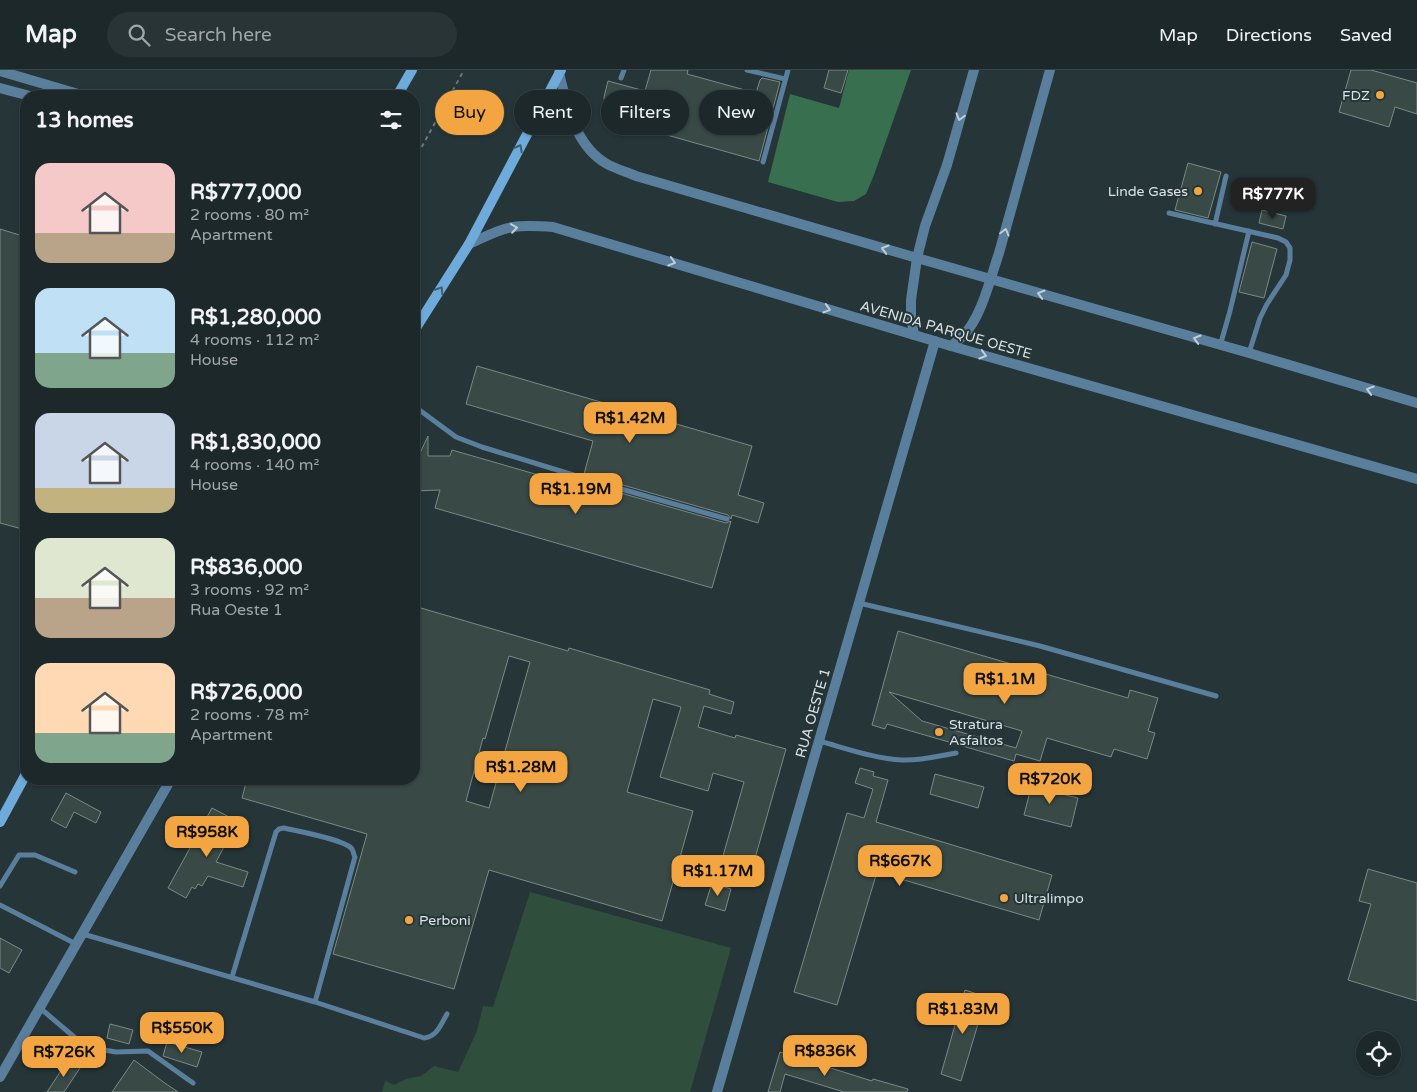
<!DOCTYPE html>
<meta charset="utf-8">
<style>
:root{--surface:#1c282a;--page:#293436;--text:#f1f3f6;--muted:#a0a6a8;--line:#3a4447;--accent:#f2a541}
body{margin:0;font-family:"Varela Round",sans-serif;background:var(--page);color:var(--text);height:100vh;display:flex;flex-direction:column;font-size:19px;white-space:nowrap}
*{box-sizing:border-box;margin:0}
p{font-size:16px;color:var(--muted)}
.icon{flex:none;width:28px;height:28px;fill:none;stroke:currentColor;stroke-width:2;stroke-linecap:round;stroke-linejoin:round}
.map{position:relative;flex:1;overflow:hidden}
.side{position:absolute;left:20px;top:20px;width:400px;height:695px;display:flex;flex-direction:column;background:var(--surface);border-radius:20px;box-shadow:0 1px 4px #0004,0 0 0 1px var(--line)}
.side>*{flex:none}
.banner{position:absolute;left:435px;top:20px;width:475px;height:45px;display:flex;gap:10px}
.buttons{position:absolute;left:1356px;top:961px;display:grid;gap:10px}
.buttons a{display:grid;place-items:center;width:45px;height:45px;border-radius:50%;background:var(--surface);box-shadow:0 1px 4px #0004,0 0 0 1px var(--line);font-size:25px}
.price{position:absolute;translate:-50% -42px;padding:0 11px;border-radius:10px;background:var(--accent);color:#111;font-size:16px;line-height:32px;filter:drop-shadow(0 1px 2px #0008)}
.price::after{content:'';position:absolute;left:50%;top:30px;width:15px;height:11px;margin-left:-8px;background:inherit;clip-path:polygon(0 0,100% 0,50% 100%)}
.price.selected{background:#222;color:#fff}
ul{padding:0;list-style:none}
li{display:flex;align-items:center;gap:15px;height:125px;padding:0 15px}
li span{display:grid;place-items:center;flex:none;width:140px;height:100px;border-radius:15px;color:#555}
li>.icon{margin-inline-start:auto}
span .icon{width:60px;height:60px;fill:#fffc;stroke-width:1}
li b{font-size:21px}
h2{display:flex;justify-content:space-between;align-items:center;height:60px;padding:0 15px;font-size:21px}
.chip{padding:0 18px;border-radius:22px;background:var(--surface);box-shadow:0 1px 4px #0004,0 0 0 1px var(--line);font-size:18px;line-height:45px}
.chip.selected{background:var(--accent);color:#111}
header{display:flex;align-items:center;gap:30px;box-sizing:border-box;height:70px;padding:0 25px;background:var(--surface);border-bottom:1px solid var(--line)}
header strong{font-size:24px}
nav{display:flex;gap:28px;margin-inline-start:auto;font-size:18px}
.search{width:350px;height:45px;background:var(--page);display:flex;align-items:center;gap:12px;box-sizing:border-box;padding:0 18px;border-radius:28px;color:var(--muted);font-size:19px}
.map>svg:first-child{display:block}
</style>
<header>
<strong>Map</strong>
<div class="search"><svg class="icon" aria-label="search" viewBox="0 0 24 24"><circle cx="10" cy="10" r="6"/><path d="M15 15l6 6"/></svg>Search here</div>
<nav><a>Map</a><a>Directions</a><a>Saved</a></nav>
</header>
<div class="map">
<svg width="1417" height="1022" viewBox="0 0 1417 1022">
<rect width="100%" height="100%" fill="#263538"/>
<path fill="#2f4f3c" d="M530,822L731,878L690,1022H382L385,1011L394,1015L406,1009L421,1006L434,996L458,1002L477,961L483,936L493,937Z"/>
<path fill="#376f4f" d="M849,0H911L874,105L866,124L854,131L838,132L768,112L790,24L839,38Z"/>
<path fill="#394946" stroke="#798a87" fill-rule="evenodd" d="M651,0H688L687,4L756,23L760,10L762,8L780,12L759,91L635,56L638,47L605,39L604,27L608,11L645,21Z
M829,0H848L841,23L824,18Z
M1351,0H1371L1417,13V44L1395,37L1389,57L1339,42Z
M1188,93L1221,102L1208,148L1175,140Z
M1262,140L1286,146L1283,159L1259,153Z
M0,159L26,167V460L0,453Z
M1252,172L1277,179L1264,228L1239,222Z
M477,296L752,376L738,425L764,433L758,453L732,445L731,449L728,445L584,404L593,371L466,334Z
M428,366V386H450L452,380L580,417L582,412L726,453L731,451L712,518L435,438L440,420L414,421V380L420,383Z
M414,536L568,581L569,578L710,620L709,624L734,632L731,644L704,636L698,657L735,668L736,665L786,679L750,806L728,800L731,789L723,786L744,712L713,703L708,721L660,707L681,637L653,629L627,722L693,741L662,851L489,800L454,919L333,884L367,764L242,728L247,709H414ZM509,586L530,592L489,738L466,731L483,668L485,669Z
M898,561L1128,628L1130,620L1158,628L1148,661L1155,663L1147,689L1114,679L1111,687L1047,668L1040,691L1016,684L1014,691L887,654L885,659L872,655ZM889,622L1022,661L1016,678L922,651Z
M860,698L874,702L873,706L888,710L876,752L1052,805L1039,850L877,802L837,935L794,922L847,743L864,748L873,719L855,713Z
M935,704L984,717L978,738L930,724Z
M1033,710L1055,715L1054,722L1078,728L1071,757L1024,745Z
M66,723L101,742L96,753L74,742L66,758L51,750Z
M212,738L231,748L228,754L232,755L223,771L226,773L216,792L248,802L243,817L208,806L202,816L198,814L195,819L192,817L186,828L168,818Z
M1368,799L1417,813V931L1348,910L1371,834L1359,831Z
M712,813L731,819L725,841L705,835Z
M0,868L22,880L9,903L0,898Z
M965,920L986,927L961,1011L941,1004Z
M110,954L133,960L129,974L107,968Z
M167,972L202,982L197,997L163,986Z
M780,982L872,1011L873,1009L908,1019L907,1022H844L785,1004L780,1022H768Z
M68,990L80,998L64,1022H47Z
M134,990L162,1011L178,1022H112Z"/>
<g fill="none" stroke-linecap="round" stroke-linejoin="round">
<path stroke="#6c797c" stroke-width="2" stroke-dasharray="4 4" stroke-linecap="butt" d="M414,91L464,0"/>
<path stroke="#5a7f9d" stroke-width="5" d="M747,0L785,9
M621,8L624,0
M763,92L788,0
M1169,143L1278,168L1286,172L1290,178V190L1286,205L1267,234L1260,248L1249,283
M1215,154L1226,106
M1220,276L1230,241L1249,161
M414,336L456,367L482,377L593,411L727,449
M859,533L1040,576L1216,626
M819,671C845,678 876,689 902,690C920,691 938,686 956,683
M0,816L19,785H35L75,802
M0,835L76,874
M83,864L315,932L424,968C437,967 441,954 447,944
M232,907L276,762L279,759L284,758C297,761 346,770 352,779C353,780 354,786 355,787L315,932
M40,938L86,977L116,982L148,981L193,1013"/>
<path stroke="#5a7f9d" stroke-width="10" d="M914,265L911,246V230L917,188L925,156L947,95L974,0
M951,276C955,273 959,269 963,266C982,246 990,209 999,183L1050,0
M717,1022L935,271"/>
<path stroke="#5a7f9d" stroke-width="10" d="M0,1L85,26
M559,3C567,35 575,76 607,94C616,99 627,102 636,106L917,188L1249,283L1417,333
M0,18L30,26
M469,174C483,168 498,159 513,157C526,155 540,156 553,157L951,276L1417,409
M0,1007L171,709"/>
<path stroke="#6eaada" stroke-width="10" d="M397,26L412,0
M414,261L469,174L561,0
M0,752L26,704"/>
</g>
<defs><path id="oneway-chevron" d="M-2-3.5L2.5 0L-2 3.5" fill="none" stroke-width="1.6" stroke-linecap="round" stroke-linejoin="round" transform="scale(1.25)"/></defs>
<g stroke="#c0ced6">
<use href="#oneway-chevron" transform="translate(960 47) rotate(106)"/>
<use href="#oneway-chevron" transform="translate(514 158) rotate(-8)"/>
<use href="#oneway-chevron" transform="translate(1005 162) rotate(-75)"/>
<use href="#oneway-chevron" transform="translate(885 179) rotate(-164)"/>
<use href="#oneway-chevron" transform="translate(672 192) rotate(17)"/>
<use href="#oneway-chevron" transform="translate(1041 224) rotate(-164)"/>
<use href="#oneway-chevron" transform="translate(827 239) rotate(17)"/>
<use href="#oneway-chevron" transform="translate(1197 269) rotate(-164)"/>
<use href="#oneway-chevron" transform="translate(983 285) rotate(16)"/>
<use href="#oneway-chevron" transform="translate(1370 320) rotate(-163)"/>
</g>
<g stroke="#3f5e71">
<use href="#oneway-chevron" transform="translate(519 78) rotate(-62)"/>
<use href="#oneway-chevron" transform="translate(440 220) rotate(-58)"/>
</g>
<g fill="#f2a541" stroke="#263538" stroke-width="2">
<circle cx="1380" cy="25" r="5"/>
<circle cx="1198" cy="121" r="5"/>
<circle cx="939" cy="662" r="5"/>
<circle cx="1004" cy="828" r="5"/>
<circle cx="409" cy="850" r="5"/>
</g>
<g text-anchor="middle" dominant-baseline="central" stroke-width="4" stroke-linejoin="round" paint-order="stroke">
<g font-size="14" fill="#d9e2e4" stroke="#263538" text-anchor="start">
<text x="1370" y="25" text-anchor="end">FDZ</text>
<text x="1188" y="121" text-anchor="end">Linde Gases</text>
<text x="949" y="654">Stratura<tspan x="949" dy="16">Asfaltos</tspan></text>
<text x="1014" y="828">Ultralimpo</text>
<text x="419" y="850">Perboni</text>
</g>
<g font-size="14" fill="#d9e2e4" stroke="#263538">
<text transform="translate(946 260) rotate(16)">AVENIDA PARQUE OESTE</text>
<text transform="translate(813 643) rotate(-74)">RUA OESTE 1</text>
</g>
</g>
</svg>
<div class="buttons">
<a><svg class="icon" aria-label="locate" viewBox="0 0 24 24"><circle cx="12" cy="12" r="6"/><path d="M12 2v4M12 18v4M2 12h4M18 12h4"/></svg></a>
</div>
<b class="price selected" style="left:1273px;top:150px">R$777K</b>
<b class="price" style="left:630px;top:374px">R$1.42M</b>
<b class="price" style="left:576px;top:445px">R$1.19M</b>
<b class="price" style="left:1005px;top:635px">R$1.1M</b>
<b class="price" style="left:521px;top:723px">R$1.28M</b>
<b class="price" style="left:1050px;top:735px">R$720K</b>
<b class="price" style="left:207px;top:788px">R$958K</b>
<b class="price" style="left:900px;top:817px">R$667K</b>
<b class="price" style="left:718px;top:827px">R$1.17M</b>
<b class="price" style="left:963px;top:965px">R$1.83M</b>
<b class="price" style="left:182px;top:984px">R$550K</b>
<b class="price" style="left:825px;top:1007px">R$836K</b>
<b class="price" style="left:64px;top:1008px">R$726K</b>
<div class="banner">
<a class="chip selected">Buy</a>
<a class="chip">Rent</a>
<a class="chip">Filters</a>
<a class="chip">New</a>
</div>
<section class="side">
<h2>13 homes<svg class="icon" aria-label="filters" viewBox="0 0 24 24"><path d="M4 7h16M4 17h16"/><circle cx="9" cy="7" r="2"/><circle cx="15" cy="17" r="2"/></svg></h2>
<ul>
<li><span style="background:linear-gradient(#f6c9c9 70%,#b9a48a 0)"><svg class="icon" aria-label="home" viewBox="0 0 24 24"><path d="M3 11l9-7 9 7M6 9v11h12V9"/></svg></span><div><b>R$777,000</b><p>2 rooms · 80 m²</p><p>Apartment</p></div></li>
<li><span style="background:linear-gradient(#bfe0f5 65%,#7fa58c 0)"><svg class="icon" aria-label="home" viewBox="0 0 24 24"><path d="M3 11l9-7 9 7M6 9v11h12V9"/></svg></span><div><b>R$1,280,000</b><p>4 rooms · 112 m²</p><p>House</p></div></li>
<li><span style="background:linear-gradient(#c9d6e8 75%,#c2b280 0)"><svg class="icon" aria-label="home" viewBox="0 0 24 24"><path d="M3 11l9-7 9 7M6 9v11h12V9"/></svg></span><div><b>R$1,830,000</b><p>4 rooms · 140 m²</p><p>House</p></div></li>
<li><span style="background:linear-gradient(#dfe7d0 60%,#b9a48a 0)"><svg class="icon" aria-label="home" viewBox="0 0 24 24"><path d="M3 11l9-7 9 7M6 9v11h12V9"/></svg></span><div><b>R$836,000</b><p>3 rooms · 92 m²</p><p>Rua Oeste 1</p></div></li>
<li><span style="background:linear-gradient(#ffd9b3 70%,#7fa58c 0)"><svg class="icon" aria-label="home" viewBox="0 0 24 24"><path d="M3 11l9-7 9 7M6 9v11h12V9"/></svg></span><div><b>R$726,000</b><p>2 rooms · 78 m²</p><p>Apartment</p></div></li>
</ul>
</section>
</div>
